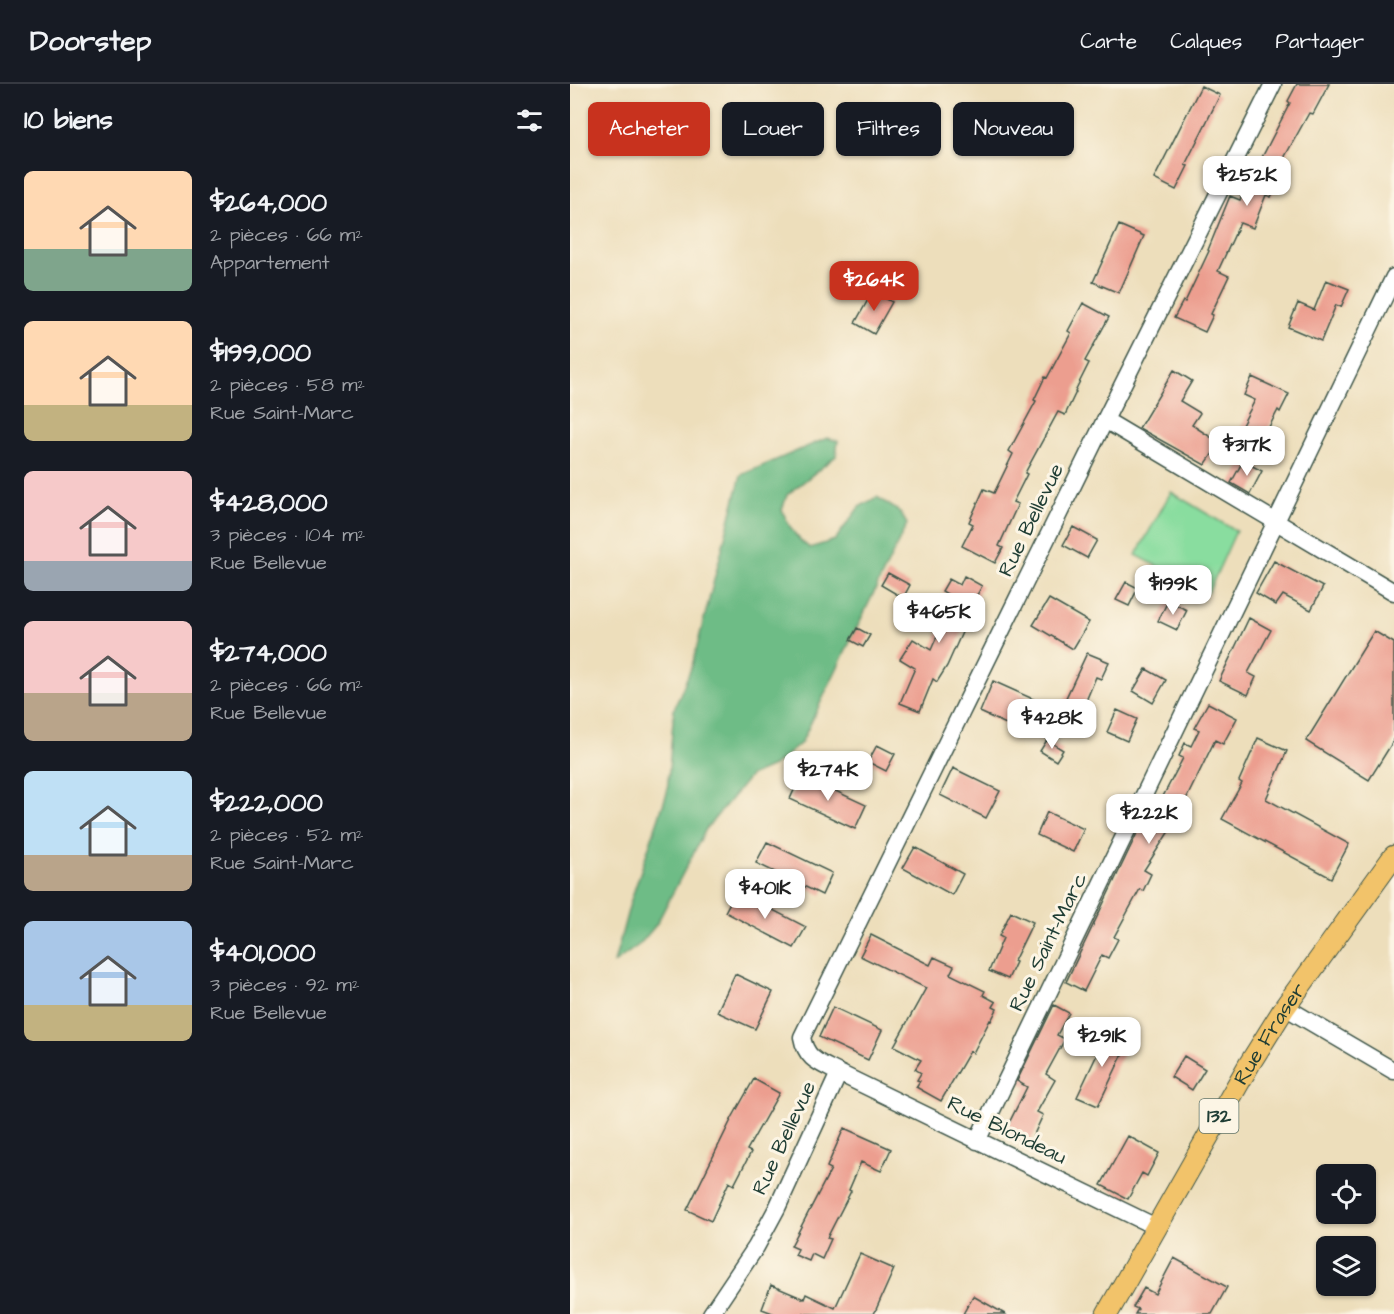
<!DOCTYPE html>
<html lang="fr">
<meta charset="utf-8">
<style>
:root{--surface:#171b24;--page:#20242c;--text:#f1f3f6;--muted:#9ea1a6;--line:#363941;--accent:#c8321e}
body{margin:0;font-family:"Architects Daughter",sans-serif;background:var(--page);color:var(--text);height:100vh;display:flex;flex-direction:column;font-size:22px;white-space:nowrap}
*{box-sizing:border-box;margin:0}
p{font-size:20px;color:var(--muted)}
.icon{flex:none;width:33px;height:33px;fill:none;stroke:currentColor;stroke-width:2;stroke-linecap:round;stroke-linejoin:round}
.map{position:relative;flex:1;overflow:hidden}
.panel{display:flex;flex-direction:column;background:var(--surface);width:570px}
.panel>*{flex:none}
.banner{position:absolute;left:18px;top:18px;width:570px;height:54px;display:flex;gap:12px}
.buttons{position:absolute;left:746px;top:1080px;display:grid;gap:12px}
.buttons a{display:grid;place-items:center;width:60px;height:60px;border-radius:9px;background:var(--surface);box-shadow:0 2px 4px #0004;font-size:30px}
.price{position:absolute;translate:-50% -51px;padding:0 14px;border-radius:12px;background:#fff;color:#222;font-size:20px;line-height:39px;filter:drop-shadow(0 2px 3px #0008)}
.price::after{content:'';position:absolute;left:50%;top:36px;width:18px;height:14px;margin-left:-9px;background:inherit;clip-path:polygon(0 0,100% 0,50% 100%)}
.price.active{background:var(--accent);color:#fff}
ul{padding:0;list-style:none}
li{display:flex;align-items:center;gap:18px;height:150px;padding:0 24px}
li span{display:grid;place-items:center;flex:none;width:168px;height:120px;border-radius:9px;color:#555}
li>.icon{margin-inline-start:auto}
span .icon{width:72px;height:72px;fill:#fffc;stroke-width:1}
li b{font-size:26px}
h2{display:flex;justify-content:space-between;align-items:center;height:72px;padding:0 24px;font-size:26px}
.chip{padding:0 21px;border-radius:9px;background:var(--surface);box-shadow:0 2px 4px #0004;font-size:21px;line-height:54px}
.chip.active{background:var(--accent);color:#fff}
header{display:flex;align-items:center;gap:36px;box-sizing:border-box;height:84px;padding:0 30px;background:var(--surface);border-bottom:2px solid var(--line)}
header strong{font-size:28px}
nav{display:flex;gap:33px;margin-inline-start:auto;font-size:21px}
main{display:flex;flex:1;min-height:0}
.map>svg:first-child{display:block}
</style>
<header>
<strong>Doorstep</strong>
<nav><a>Carte</a><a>Calques</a><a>Partager</a></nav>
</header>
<main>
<section class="panel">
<h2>10 biens<svg class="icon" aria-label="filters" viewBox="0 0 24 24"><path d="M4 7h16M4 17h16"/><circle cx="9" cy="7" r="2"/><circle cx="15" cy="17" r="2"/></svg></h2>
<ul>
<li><span style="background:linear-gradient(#ffd9b3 65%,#7fa58c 0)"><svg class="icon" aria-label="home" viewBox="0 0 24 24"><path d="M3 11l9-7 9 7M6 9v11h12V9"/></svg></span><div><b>$264,000</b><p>2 pièces · 66 m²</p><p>Appartement</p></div></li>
<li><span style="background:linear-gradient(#ffd9b3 70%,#c2b280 0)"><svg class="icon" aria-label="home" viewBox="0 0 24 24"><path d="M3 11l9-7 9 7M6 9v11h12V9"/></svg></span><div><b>$199,000</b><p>2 pièces · 58 m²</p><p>Rue Saint-Marc</p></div></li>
<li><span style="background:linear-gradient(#f6c9c9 75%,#9aa5b1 0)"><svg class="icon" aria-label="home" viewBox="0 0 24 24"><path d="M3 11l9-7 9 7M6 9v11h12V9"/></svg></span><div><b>$428,000</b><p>3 pièces · 104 m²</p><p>Rue Bellevue</p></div></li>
<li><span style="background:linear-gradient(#f6c9c9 60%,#b9a48a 0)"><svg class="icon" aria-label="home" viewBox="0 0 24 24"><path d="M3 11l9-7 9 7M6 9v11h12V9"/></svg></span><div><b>$274,000</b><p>2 pièces · 66 m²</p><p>Rue Bellevue</p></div></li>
<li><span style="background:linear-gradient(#bfe0f5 70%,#b9a48a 0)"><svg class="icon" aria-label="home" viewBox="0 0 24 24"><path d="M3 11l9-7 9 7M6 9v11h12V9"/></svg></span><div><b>$222,000</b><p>2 pièces · 52 m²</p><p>Rue Saint-Marc</p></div></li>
<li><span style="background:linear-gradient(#a9c7e8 70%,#c2b280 0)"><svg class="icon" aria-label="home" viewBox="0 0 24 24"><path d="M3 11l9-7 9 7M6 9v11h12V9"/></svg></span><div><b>$401,000</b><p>3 pièces · 92 m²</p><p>Rue Bellevue</p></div></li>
</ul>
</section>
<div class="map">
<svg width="824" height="1230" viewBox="0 0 824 1230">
<rect width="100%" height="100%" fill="#fcf5e5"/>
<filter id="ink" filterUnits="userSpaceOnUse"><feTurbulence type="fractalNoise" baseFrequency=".0167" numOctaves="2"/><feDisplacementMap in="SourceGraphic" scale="12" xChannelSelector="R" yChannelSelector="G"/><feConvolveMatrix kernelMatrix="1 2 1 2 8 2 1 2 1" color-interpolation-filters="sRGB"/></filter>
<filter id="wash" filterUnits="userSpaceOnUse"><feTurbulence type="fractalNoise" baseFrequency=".008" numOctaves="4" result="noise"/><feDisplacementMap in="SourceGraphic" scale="24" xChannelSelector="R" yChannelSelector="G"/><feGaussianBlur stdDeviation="1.35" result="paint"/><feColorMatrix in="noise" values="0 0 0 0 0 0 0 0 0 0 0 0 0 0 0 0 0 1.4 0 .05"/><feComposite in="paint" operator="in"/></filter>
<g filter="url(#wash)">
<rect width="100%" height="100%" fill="#eddebb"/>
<path fill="#89dd9f" stroke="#548d6a" stroke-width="1.5" d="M601,408L666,447L638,509L566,471Z"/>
<path fill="#6ebc86" stroke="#467c5d" stroke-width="1.5" d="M257,354L268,357L266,372L217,411L212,426C219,442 225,454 240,464L265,456L289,423L307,413L330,428L337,440L231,659L205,681L180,692L136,745L86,841L70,860L44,879L60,819L97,709L104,625L122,582L171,391Z"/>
<g id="blocks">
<path fill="#ec9e8f" d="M727,0H759L743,30L739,29L708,85L713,88L701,113L696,111L683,144L670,139L648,187L659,192L641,230L643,231L635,248L604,234L613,217L615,218L639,167L638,166L660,112L670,116L720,19L718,17Z
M631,2L650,11L615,81L618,82L606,106L584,95Z
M549,141L574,152L549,209L523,198Z
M756,196L779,205L771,223L766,221L751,257L718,243L728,219L744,226Z
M303,207L322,218L304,250L285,239Z
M513,219L539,233L515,277L519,279L505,307L506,308L495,331L488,328L455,389L457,390L443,418L448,420L429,462L433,464L425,479L392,462L403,440L399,438L414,405L424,409L443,370L439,367L466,317L464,316L475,293L477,294L501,249L498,247Z
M604,286L622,297L610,317L630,329L622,341L650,359L635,381L569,344Z
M682,293L719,310L710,328L708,326L690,360L668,349L685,316L674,311Z
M673,377L692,387L680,410L661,399Z
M503,443L527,456L517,474L493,461Z
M704,477L753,503L741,526L713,511L706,521L686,509Z
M318,489L340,501L333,514L311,501Z
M394,492L412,502L394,534L398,535L377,582L367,598L363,595L350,627L330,619L345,584L330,575L343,555L361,566L384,514L372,507L379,495L390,501Z
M556,498L568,504L559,522L546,516Z
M479,515L519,538L503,565L463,541Z
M598,517L617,526L607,546L588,537Z
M679,534L701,546L678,589L686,593L678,611L649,597Z
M287,544L300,551L293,563L280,556Z
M804,547L824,559V656L799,696L736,657Z
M517,569L539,578L531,595L526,593L513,624L495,616Z
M576,585L596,596L583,619L563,607Z
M423,597L474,620L460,651L410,628Z
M638,619L667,634L653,660L645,656L605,738L574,786L581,790L573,807L570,805L544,853L548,855L538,874L532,871L514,907L496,898L570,743L572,740L577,743L613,674L609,672L615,659L621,662L629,646L624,644Z
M547,626L567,635L557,657L537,648Z
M688,654L717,667L696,715L779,760L761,794L652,735L672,699L669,697Z
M477,656L493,666L486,677L470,667Z
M307,661L325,670L316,687L298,678Z
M383,684L430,707L416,734L370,711Z
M231,691L296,721L285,745L220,715Z
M477,728L514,745L503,768L467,751Z
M197,758L262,789L252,811L186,779Z
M345,763L393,790L382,811L333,784Z
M166,807L236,843L224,864L155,828Z
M441,828L463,838L444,877L446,878L438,895L419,887L433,854L429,852Z
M301,851L360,881L364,873L384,882L380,890L415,907L413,911L426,918L423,923L427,925L421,937L420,936L403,969L400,967L371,1017L346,1003L350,997L347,996L351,989L345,985L351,976L324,962L356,904L290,872Z
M165,890L203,908L185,945L147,928Z
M484,921L499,929L487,951L495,955L476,990L485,996L467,1028L473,1031L459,1061L434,1049L457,1003L447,997Z
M263,923L312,946L298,976L249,953Z
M531,947L558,959L528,1022L507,1013L531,962L525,959Z
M614,972L635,985L622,1006L601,993Z
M184,995L209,1009L177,1066L181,1068L164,1101L159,1098L141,1137L117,1126L162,1034Z
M274,1044L321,1065L311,1087L291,1078L279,1106L281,1107L257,1154L261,1155L252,1175L242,1170L239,1177L225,1171L228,1165L221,1162L261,1085L257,1083Z
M558,1052L589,1069L577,1092L572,1089L558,1115L531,1101Z
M290,1170L324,1185L304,1230H205L192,1225L201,1201L234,1215L236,1210L265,1224Z
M604,1174L657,1203L642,1230H565L568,1225L563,1223L574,1204L585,1210Z
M403,1212L435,1230H393Z"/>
</g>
</g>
<g filter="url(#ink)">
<use href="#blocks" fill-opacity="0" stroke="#3e5548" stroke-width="1.5"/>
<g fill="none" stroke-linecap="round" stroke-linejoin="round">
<g stroke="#3e5548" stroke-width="19">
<path id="minor" d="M535,336L824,508
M715,923L824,987
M407,1057L824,193
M586,1143L269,989C250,979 236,976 232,953L535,336L703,0
M141,1230L186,1163L207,1124L269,989"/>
</g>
<g stroke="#3e5548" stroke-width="23">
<g id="major">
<path id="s1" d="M537,1230L680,979L715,923L824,772"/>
</g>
</g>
<use href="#minor" stroke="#fff" stroke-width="16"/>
<use href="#major" stroke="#f2c36a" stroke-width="21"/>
</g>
</g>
<g text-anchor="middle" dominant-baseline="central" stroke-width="6" stroke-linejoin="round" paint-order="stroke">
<rect fill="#fcf5e5" stroke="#617469" stroke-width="1.5" x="629.5" y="1015" width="39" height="34" rx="4.5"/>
<g font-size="20" font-weight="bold" fill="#1f3d34">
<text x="649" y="1032">132</text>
</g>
<g font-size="21" fill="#1f3d34" stroke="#fcf5e5">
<text transform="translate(461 436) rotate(-64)">Rue Bellevue</text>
<text transform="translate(478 858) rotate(-64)">Rue Saint-Marc</text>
<text stroke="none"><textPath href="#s1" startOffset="324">Rue Fraser</textPath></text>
<text transform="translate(437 1046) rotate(26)">Rue Blondeau</text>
<text transform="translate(214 1054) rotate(-65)">Rue Bellevue</text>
</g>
</g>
</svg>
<div class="buttons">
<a><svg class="icon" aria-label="locate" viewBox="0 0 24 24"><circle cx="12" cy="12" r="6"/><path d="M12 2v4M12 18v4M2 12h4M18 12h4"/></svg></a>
<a><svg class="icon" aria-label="layers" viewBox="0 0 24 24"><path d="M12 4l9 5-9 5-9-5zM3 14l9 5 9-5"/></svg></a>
</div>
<b class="price" style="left:677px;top:123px">$252K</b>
<b class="price active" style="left:304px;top:228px">$264K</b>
<b class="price" style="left:677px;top:393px">$317K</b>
<b class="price" style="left:603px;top:532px">$199K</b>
<b class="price" style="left:369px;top:560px">$465K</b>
<b class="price" style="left:482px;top:666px">$428K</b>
<b class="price" style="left:258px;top:718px">$274K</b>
<b class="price" style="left:579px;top:761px">$222K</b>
<b class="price" style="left:195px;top:836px">$401K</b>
<b class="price" style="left:532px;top:984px">$291K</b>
<div class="banner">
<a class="chip active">Acheter</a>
<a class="chip">Louer</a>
<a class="chip">Filtres</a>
<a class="chip">Nouveau</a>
</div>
</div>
</main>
